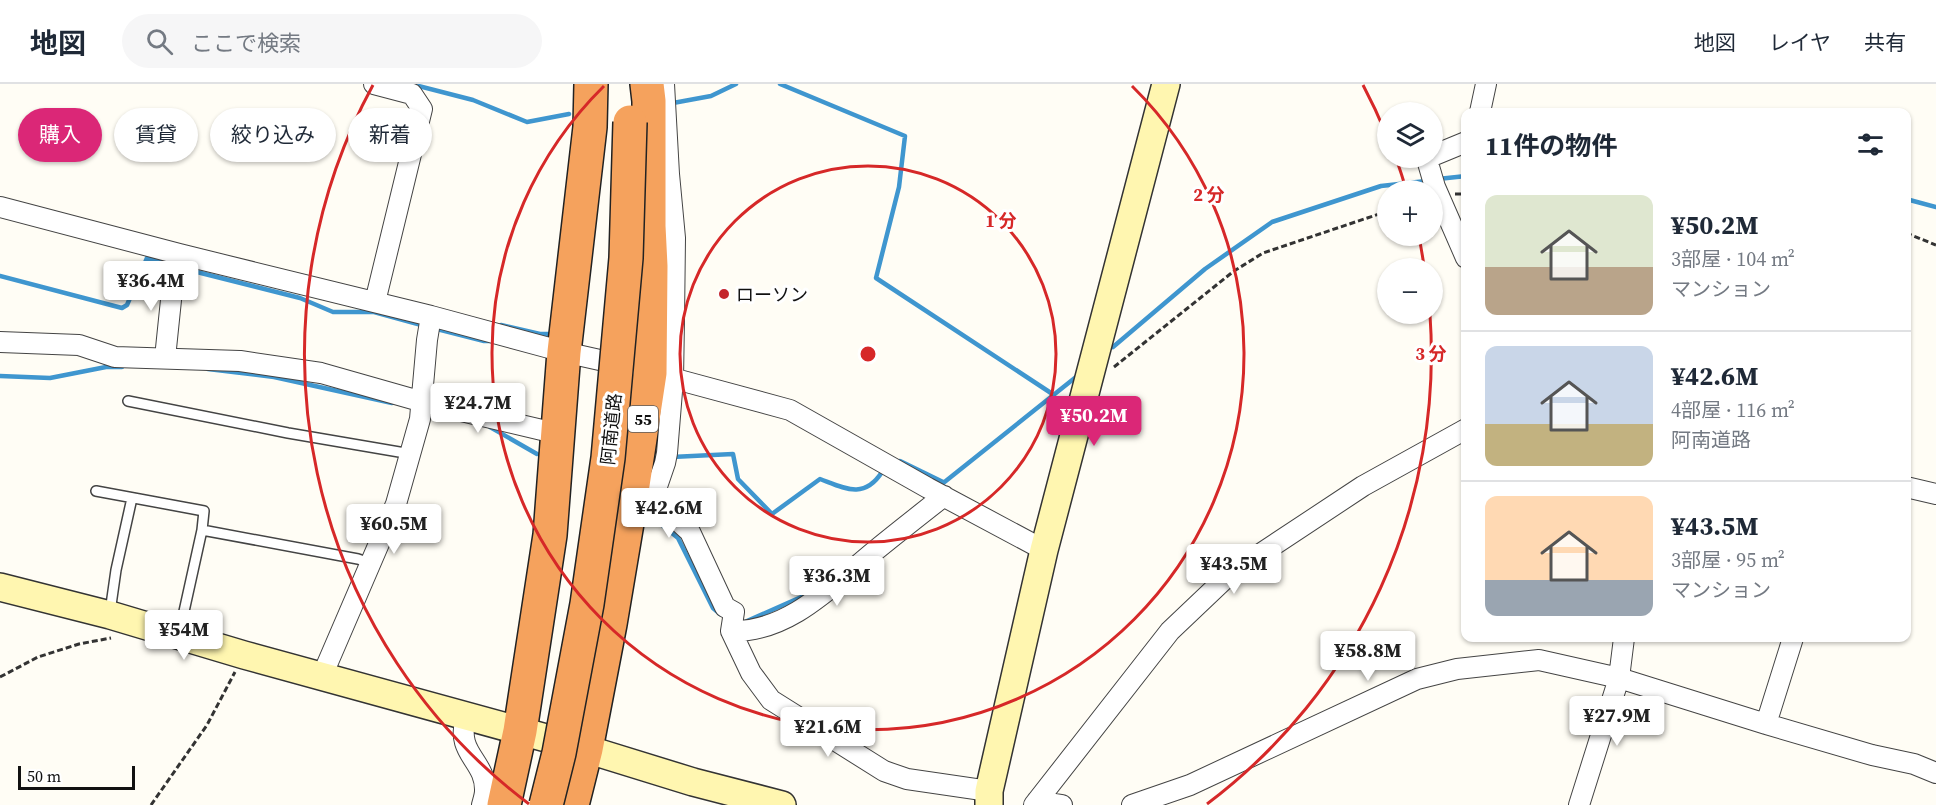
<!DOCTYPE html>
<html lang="ja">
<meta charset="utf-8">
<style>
:root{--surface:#fff;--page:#f6f6f7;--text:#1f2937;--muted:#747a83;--line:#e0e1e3;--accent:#db2777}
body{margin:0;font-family:"Source Serif 4","Noto Sans JP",serif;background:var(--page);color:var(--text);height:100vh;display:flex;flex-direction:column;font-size:22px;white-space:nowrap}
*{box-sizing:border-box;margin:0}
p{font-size:20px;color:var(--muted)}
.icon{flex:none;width:33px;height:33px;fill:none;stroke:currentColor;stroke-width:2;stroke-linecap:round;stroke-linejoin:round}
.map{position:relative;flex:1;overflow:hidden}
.drawer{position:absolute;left:1461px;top:24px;width:450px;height:534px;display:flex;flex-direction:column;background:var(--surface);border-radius:12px;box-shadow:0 2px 4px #0004}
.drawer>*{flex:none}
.banner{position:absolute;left:18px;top:24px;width:570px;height:54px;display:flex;gap:12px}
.controls{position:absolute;left:1377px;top:18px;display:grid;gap:12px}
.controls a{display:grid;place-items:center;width:66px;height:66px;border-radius:50%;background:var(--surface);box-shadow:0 2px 4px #0004;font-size:30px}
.scale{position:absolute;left:18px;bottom:15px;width:117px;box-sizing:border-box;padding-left:6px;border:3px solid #111;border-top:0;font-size:16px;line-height:21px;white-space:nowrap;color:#111;-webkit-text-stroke:4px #fff;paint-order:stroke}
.price{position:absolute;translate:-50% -51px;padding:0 14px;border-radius:6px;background:#fff;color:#222;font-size:20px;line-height:39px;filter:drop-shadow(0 2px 3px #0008)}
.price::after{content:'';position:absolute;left:50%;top:36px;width:18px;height:14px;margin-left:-9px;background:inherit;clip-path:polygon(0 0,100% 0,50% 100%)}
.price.selected{background:var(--accent);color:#fff}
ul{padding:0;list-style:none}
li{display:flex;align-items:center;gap:18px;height:150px;padding:0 24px}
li+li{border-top:2px solid var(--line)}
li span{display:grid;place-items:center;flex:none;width:168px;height:120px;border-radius:12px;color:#555}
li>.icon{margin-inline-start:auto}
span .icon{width:72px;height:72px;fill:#fffc;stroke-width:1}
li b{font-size:26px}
h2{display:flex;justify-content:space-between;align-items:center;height:72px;padding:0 24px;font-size:26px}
.tag{padding:0 21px;border-radius:27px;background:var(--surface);box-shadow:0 2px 4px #0004;font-size:21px;line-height:54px}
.tag.selected{background:var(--accent);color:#fff}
header{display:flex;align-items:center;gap:36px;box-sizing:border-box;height:84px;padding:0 30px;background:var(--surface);border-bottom:2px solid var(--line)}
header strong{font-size:28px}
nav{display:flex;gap:33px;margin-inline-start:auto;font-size:21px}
.search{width:420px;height:54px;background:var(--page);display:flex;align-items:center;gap:15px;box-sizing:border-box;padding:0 21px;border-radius:33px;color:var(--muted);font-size:22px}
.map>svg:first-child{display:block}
</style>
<header>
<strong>地図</strong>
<div class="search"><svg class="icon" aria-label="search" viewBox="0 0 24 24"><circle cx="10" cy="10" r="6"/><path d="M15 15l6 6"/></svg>ここで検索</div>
<nav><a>地図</a><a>レイヤ</a><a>共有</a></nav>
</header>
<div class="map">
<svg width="1936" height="721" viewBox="0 0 1936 721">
<rect width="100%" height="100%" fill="#fffdf5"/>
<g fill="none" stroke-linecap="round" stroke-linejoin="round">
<path stroke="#3f96cf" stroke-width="4.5" d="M411,0L473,16L527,38L569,30
M780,0L905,52L899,103L876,194L1054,311
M673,19L711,12L736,0
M1438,95L1466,92
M1906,115L1936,123
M181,184L300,214L333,228H374L425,242
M0,192L122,224L127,221L147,174L170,181
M501,241L540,250H554
M433,244L484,257H491
M1113,263L1205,185L1272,138L1381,102L1426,97
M208,285L274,293L392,319
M0,292L50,294L106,283H122
M490,343L537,370
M672,373L733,370L738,395L772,430L820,395C844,404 864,416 882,388
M900,377L943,398
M937,404L1076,293
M650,431L678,454L713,524L720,530
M747,537L808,510"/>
<g stroke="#444" stroke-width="12">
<path id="lane" d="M128,317L288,349L411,370
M96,407L204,427L202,446L179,550
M202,446L358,475L370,479
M110,528L116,486L132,414"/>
</g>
<g stroke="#444" stroke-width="22">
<path id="street" d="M374,0L412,10L422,25L375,218
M1480,28L1486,0
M1432,72L1466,58
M1430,74L1428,79L1435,103L1466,174
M0,123L179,170L431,232L564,268L631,283L790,326L928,404L1044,466
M674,236L673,295L667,369L665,379L653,414L690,448L725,523L734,528L731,547C789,549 834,500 876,466C898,448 921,430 944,412
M660,237L674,236L675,154L669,90L664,0
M0,258L79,261L115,273L240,277L321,289L423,318L542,346
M165,274L174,187L179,170
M1906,403L1936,410
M731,547L751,589L771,616L884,687L907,695L989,707
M322,592L396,420L420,335L427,256L431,232
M466,634C455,670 486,676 485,707C485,711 483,717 482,721
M1766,640L1793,554
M1037,717L1062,721
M1034,721L1170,547L1230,490L1363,402L1466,345
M1132,721L1190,701L1417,595L1457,585L1539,576L1619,594L1766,640L1872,671L1914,680L1936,689
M1579,721L1619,594L1624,554"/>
</g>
<g stroke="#333" stroke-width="30">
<path id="secondary" d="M0,503L110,531L244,571L586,665L693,698L782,721
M989,721V707L1044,466L1166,0"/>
</g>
<g stroke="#222" stroke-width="36">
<path id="highway" d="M504,721L520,647L550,451L564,268L590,43L591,0
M572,721L586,665L610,540L629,427L650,289L651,182L649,142V17L647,0"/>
</g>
<path stroke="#333" stroke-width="3" stroke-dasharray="6 3" stroke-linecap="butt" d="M1455,110H1466
M1906,149L1936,161
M1114,283L1234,187L1263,169L1388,127
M0,593L38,573L79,560L111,554
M151,721L207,641L235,588"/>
<use href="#lane" stroke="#fff" stroke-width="9"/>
<use href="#street" stroke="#fff" stroke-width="20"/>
<use href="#secondary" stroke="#fff6b0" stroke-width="27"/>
<use href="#highway" stroke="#f5a25d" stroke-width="33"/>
<g stroke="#222" stroke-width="36" stroke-linecap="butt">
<path id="highway-bridge" d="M546,721L559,669L587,520L608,374L626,174L630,38"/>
</g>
<use href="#highway-bridge" stroke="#f5a25d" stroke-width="33"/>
</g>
<g fill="none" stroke="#d62828" stroke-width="3">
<circle cx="868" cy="270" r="188"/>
<path d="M1132 2A376 376 0 1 1 604 2"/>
<path d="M529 720A563 563 0 0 1 373 1M1363 1A563 563 0 0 1 1386 50M1397 77A563 563 0 0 1 1406 105M1419 153A563 563 0 0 1 1424 182M1430 231A563 563 0 0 1 1207 720"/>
</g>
<circle fill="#c4262e" stroke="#fff" stroke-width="2" cx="724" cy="210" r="6"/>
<g text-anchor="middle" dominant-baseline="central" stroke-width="6" stroke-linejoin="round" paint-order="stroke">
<rect fill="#fff" stroke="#585858" stroke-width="1.5" x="628" y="322" width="30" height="26" rx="4.5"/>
<g font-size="16" font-weight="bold" fill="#111">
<text x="643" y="335">55</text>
</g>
<g font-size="18" fill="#111" stroke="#fff" text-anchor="start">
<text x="736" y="210">ローソン</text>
</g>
<g font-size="18" fill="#111" stroke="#fff">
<text transform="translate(611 345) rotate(-84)">阿南道路</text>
</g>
</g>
<circle cx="868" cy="270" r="9" fill="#d62828" stroke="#fff" stroke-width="3"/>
<g font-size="18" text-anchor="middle" font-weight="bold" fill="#d62828" stroke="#fff" stroke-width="6" stroke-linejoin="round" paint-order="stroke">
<text x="1209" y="117">2 分</text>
<text x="1001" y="143">1 分</text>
<text x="1431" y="276">3 分</text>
</g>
</svg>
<div class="controls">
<a><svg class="icon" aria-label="layers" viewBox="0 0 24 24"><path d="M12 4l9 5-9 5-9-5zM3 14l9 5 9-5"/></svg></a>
<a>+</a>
<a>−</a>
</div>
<div class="scale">50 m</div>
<b class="price" style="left:151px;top:228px">¥36.4M</b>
<b class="price" style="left:478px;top:350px">¥24.7M</b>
<b class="price selected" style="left:1094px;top:363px">¥50.2M</b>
<b class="price" style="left:669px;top:455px">¥42.6M</b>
<b class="price" style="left:394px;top:471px">¥60.5M</b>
<b class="price" style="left:1234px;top:511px">¥43.5M</b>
<b class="price" style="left:837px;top:523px">¥36.3M</b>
<b class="price" style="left:184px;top:577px">¥54M</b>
<b class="price" style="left:1368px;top:598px">¥58.8M</b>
<b class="price" style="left:1617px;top:663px">¥27.9M</b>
<b class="price" style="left:828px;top:674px">¥21.6M</b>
<div class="banner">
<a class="tag selected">購入</a>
<a class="tag">賃貸</a>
<a class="tag">絞り込み</a>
<a class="tag">新着</a>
</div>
<section class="drawer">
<h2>11件の物件<svg class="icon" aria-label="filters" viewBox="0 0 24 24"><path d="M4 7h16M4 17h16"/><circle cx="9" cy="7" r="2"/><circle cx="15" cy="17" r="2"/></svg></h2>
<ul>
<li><span style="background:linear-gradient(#dfe7d0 60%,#b9a48a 0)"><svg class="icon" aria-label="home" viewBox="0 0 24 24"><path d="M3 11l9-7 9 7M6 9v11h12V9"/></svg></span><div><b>¥50.2M</b><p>3部屋 · 104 m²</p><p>マンション</p></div></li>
<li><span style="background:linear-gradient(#c9d6e8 65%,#c2b280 0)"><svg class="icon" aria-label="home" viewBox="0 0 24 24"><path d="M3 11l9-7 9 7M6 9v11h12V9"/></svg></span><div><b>¥42.6M</b><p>4部屋 · 116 m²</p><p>阿南道路</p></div></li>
<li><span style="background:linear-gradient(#ffd9b3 70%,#9aa5b1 0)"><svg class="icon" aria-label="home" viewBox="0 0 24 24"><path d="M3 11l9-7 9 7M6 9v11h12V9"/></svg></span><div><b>¥43.5M</b><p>3部屋 · 95 m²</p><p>マンション</p></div></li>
</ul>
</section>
</div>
